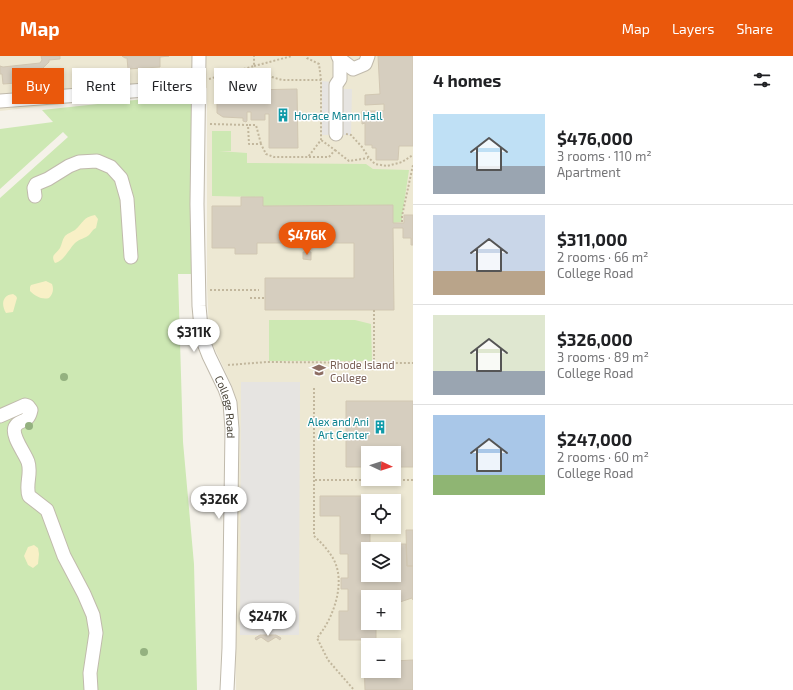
<!DOCTYPE html>
<meta charset="utf-8">
<style>
:root{--surface:#fff;--page:#f6f6f6;--text:#202124;--muted:#757577;--line:#e0e0e0;--accent:#ea580c}
body{margin:0;font-family:"Exo 2",sans-serif;background:var(--page);color:var(--text);height:100vh;display:flex;flex-direction:column;font-size:15px;white-space:nowrap}
*{box-sizing:border-box;margin:0}
p{font-size:13px;color:var(--muted)}
.icon{flex:none;width:22px;height:22px;fill:none;stroke:currentColor;stroke-width:2;stroke-linecap:round;stroke-linejoin:round}
.map{position:relative;flex:1;overflow:hidden}
.panel{display:flex;flex-direction:column;background:var(--surface);width:380px}
.panel>*{flex:none}
.hud{position:absolute;left:12px;top:12px;width:341px;height:36px;display:flex;gap:8px}
.needle{width:26px;rotate:94deg}
.controls{position:absolute;left:361px;top:390px;display:grid;gap:8px}
.controls a{display:grid;place-items:center;width:40px;height:40px;border-radius:0px;background:var(--surface);box-shadow:0 2px 6px #0003;font-size:20px}
.price{position:absolute;translate:-50% -34px;padding:0 9px;border-radius:14px;background:#fff;color:#222;font-size:13px;line-height:26px;filter:drop-shadow(0 1px 2px #0008)}
.price::after{content:'';position:absolute;left:50%;top:24px;width:12px;height:9px;margin-left:-6px;background:inherit;clip-path:polygon(0 0,100% 0,50% 100%)}
.price.active{background:var(--accent);color:#fff}
ul{padding:0;list-style:none}
li{display:flex;align-items:center;gap:12px;height:100px;padding:0 20px}
li+li{border-top:1px solid var(--line)}
li span{display:grid;place-items:center;flex:none;width:112px;height:80px;border-radius:0px;color:#555}
li>.icon{margin-inline-start:auto}
span .icon{width:48px;height:48px;fill:#fffc;stroke-width:1}
li b{font-size:17px}
h2{display:flex;justify-content:space-between;align-items:center;height:48px;padding:0 20px;font-size:17px}
.chip{padding:0 14px;border-radius:0px;background:var(--surface);box-shadow:0 2px 6px #0003;font-size:14px;line-height:36px}
.chip.active{background:var(--accent);color:#fff}
header{display:flex;align-items:center;gap:24px;box-sizing:border-box;height:56px;padding:0 20px;background:var(--accent);color:#fff}
header strong{font-size:19px}
nav{display:flex;gap:22px;margin-inline-start:auto;font-size:14px}
main{display:flex;flex:1;min-height:0}
.map>svg:first-child{display:block}
</style>
<header>
<strong>Map</strong>
<nav><a>Map</a><a>Layers</a><a>Share</a></nav>
</header>
<main>
<div class="map">
<svg width="413" height="634" viewBox="0 0 413 634">
<rect width="100%" height="100%" fill="#f5f2e9"/>
<path fill="#ede8d3" fill-rule="evenodd" d="M0,0H413V634H236L235,578L239,367L238,354L232,330L212,287L209,277L207,229V32L0,55ZM368,397H394V423H368ZM368,445H394V471H368ZM368,493H394V519H368ZM368,541H394V567H368ZM368,589H394V615H368Z"/>
<path fill="#cde8b3" d="M172,40L192,41L195,218H178L183,386L194,508L197,634H0V142L68,81L63,76L0,133V73L53,66L42,54Z
M212,75H231V95H219L247,97V107L366,108L373,113L409,114L402,161V166L393,167V149L263,150L262,141L212,140Z
M269,264H355L371,268L372,305H269Z"/>
<path fill="#f8f0c6" d="M95,159L98,163L96,172C92,174 92,176 89,179C86,182 79,183 75,187C69,193 64,205 55,207C50,199 56,198 60,192C62,188 62,184 65,180C68,177 72,176 75,174C83,167 83,161 95,159Z
M46,225L52,228C54,233 53,238 49,242C42,244 35,240 30,235V231L31,229Z
M13,238L16,240L17,242L13,256L6,257C1,249 2,239 13,238Z
M34,489L38,492L39,498L38,508L33,512L28,509L24,500L28,491Z"/>
<path fill="#e6e4e1" d="M322,25L332,26L342,33H352L351,79H322Z
M241,326H300L299,579H240Z"/>
<path fill="#d6cebf" stroke="#d1c7b2" fill-rule="evenodd" d="M41,0H60V3L49,4V6L41,14L42,25L3,28L2,18H0V10L3,11L40,7L42,4Z
M122,0H169L160,1V11L128,13L127,2H125Z
M378,0H413V90H399L398,104H376V92H372V89H365V67L362,68V55H384V48L365,49V39L380,38Z
M241,29H247V33L250,34L297,33L298,92H269V58H265V64H251V56H247V65L246,66L243,65V62L223,61L217,57V41L222,33H241Z
M241,141H263V150L393,149V167H404V159H413V189H411V182H403V172H393L394,254H265V222H354V187H257V198H235V192H212V150H241Z
M303,196H311V204L303,203Z
M346,345H413V411H394V397H368V411H346Z
M320,440H363V467H368V471H370V488H406L407,510H413V544L412,542L394,548V541H368V567H376V584H339V555H348V533H341V522H348V498H340V460H320ZM368,493H394V519H368Z
M406,474H413V510H407Z
M260,579H276L281,582L280,584L276,581L268,586L261,581L256,584L255,582Z
M413,604V634H365L364,605H368V615H394V605Z"/>
<g fill="none" stroke-linecap="round" stroke-linejoin="round">
<g stroke="#c0baac" stroke-width="15">
<g id="minor">
<path id="s1" d="M199,0L197,148L199,250L202,282L209,300L225,333L230,347L232,373L229,592L227,634"/>
<path d="M338,0L340,3L353,13L365,8L368,0"/>
<path d="M0,45L198,30"/>
<path d="M336,78V29L340,23V3"/>
<path d="M35,140L34,132L36,128L48,123L69,110L79,106L97,105L111,111L121,122L127,143L131,201"/>
<path d="M0,360L25,349L28,350L31,354C28,369 19,362 15,371C11,380 25,397 28,406C32,417 25,429 29,440L47,454L64,500L84,538L93,559L96,577L90,617L91,634"/>
</g>
</g>
<path stroke="#c2b79d" stroke-width="2" stroke-dasharray="2 2" stroke-linecap="butt" d="M254,10L292,0
M245,13L282,24H321
M209,23L254,10V0
M210,68L248,69L249,88H261L266,98L274,101H308L321,84V24L319,8L307,2L306,0
M249,69H256L261,88
M346,78L351,79L362,91L369,102L375,108L387,110L402,106L413,99
M335,94L349,105L368,102
M309,101H329L335,94L321,84
M402,166V160L413,109
M210,234H259
M250,242H265
M374,254V306
M228,309L267,306L413,307
M314,332V480C322,487 329,495 334,504C346,528 333,563 317,582L328,604L354,634
M315,424H413"/>
<use href="#minor" stroke="#fff" stroke-width="13"/>
</g>
<g fill="#94b180">
<circle cx="64" cy="321" r="4"/>
<circle cx="29" cy="370" r="4"/>
<circle cx="144" cy="596" r="4"/>
</g>
<defs>
<g id="building-bare" transform="scale(1.08)"><path d="M-4-6H4V6H1V3H-1V6H-4ZM-2.5-4.3h1.7v1.8h-1.7ZM.8-4.3h1.7v1.8H.8ZM-2.5-1h1.7V.8h-1.7ZM.8-1h1.7V.8H.8Z" fill="#0f9aa8" stroke="#fff" stroke-width="2.5" paint-order="stroke"/></g>
<g id="university-bare" transform="scale(1.08)"><path d="M0-5L7-2L0 1L-7-2ZM-4 1L0 2.5L4 1V4Q0 6-4 4Z" fill="#8d6e63" stroke="#fff" stroke-width="2.5" paint-order="stroke"/></g>
</defs>
<g fill-rule="evenodd">
<use href="#building-bare" x="283" y="59"/>
<use href="#university-bare" x="319" y="314"/>
<use href="#building-bare" x="380" y="371"/>
</g>
<g text-anchor="middle" dominant-baseline="central" stroke-width="3" stroke-linejoin="round" paint-order="stroke">
<g font-size="11" fill="#0d838f" stroke="#fff" text-anchor="start">
<text x="294" y="59">Horace Mann Hall</text>
<text x="369" y="365" text-anchor="end">Alex and Ani<tspan x="369" dy="13">Art Center</tspan></text>
</g>
<g font-size="11" fill="#785e54" stroke="#fff" text-anchor="start">
<text x="330" y="308">Rhode Island<tspan x="330" dy="13">College</tspan></text>
</g>
<g font-size="11" fill="#484337" stroke="#fff">
<text stroke="none"><textPath href="#s1" startOffset="356">College Road</textPath></text>
</g>
</g>
</svg>
<div class="controls">
<a><svg class="needle" viewBox="-14 -14 28 28"><path d="M0-13l5 13h-10z" fill="#e53935"/><path d="M0 13l5-13h-10z" fill="#757577"/></svg></a>
<a><svg class="icon" aria-label="locate" viewBox="0 0 24 24"><circle cx="12" cy="12" r="6"/><path d="M12 2v4M12 18v4M2 12h4M18 12h4"/></svg></a>
<a><svg class="icon" aria-label="layers" viewBox="0 0 24 24"><path d="M12 4l9 5-9 5-9-5zM3 14l9 5 9-5"/></svg></a>
<a>+</a>
<a>−</a>
</div>
<b class="price active" style="left:307px;top:200px">$476K</b>
<b class="price" style="left:194px;top:297px">$311K</b>
<b class="price" style="left:219px;top:464px">$326K</b>
<b class="price" style="left:268px;top:581px">$247K</b>
<div class="hud">
<a class="chip active">Buy</a>
<a class="chip">Rent</a>
<a class="chip">Filters</a>
<a class="chip">New</a>
</div>
</div>
<section class="panel">
<h2>4 homes<svg class="icon" aria-label="filters" viewBox="0 0 24 24"><path d="M4 7h16M4 17h16"/><circle cx="9" cy="7" r="2"/><circle cx="15" cy="17" r="2"/></svg></h2>
<ul>
<li><span style="background:linear-gradient(#bfe0f5 65%,#9aa5b1 0)"><svg class="icon" aria-label="home" viewBox="0 0 24 24"><path d="M3 11l9-7 9 7M6 9v11h12V9"/></svg></span><div><b>$476,000</b><p>3 rooms · 110 m²</p><p>Apartment</p></div></li>
<li><span style="background:linear-gradient(#c9d6e8 70%,#b9a48a 0)"><svg class="icon" aria-label="home" viewBox="0 0 24 24"><path d="M3 11l9-7 9 7M6 9v11h12V9"/></svg></span><div><b>$311,000</b><p>2 rooms · 66 m²</p><p>College Road</p></div></li>
<li><span style="background:linear-gradient(#dfe7d0 70%,#9aa5b1 0)"><svg class="icon" aria-label="home" viewBox="0 0 24 24"><path d="M3 11l9-7 9 7M6 9v11h12V9"/></svg></span><div><b>$326,000</b><p>3 rooms · 89 m²</p><p>College Road</p></div></li>
<li><span style="background:linear-gradient(#a9c7e8 75%,#8fb573 0)"><svg class="icon" aria-label="home" viewBox="0 0 24 24"><path d="M3 11l9-7 9 7M6 9v11h12V9"/></svg></span><div><b>$247,000</b><p>2 rooms · 60 m²</p><p>College Road</p></div></li>
</ul>
</section>
</main>
